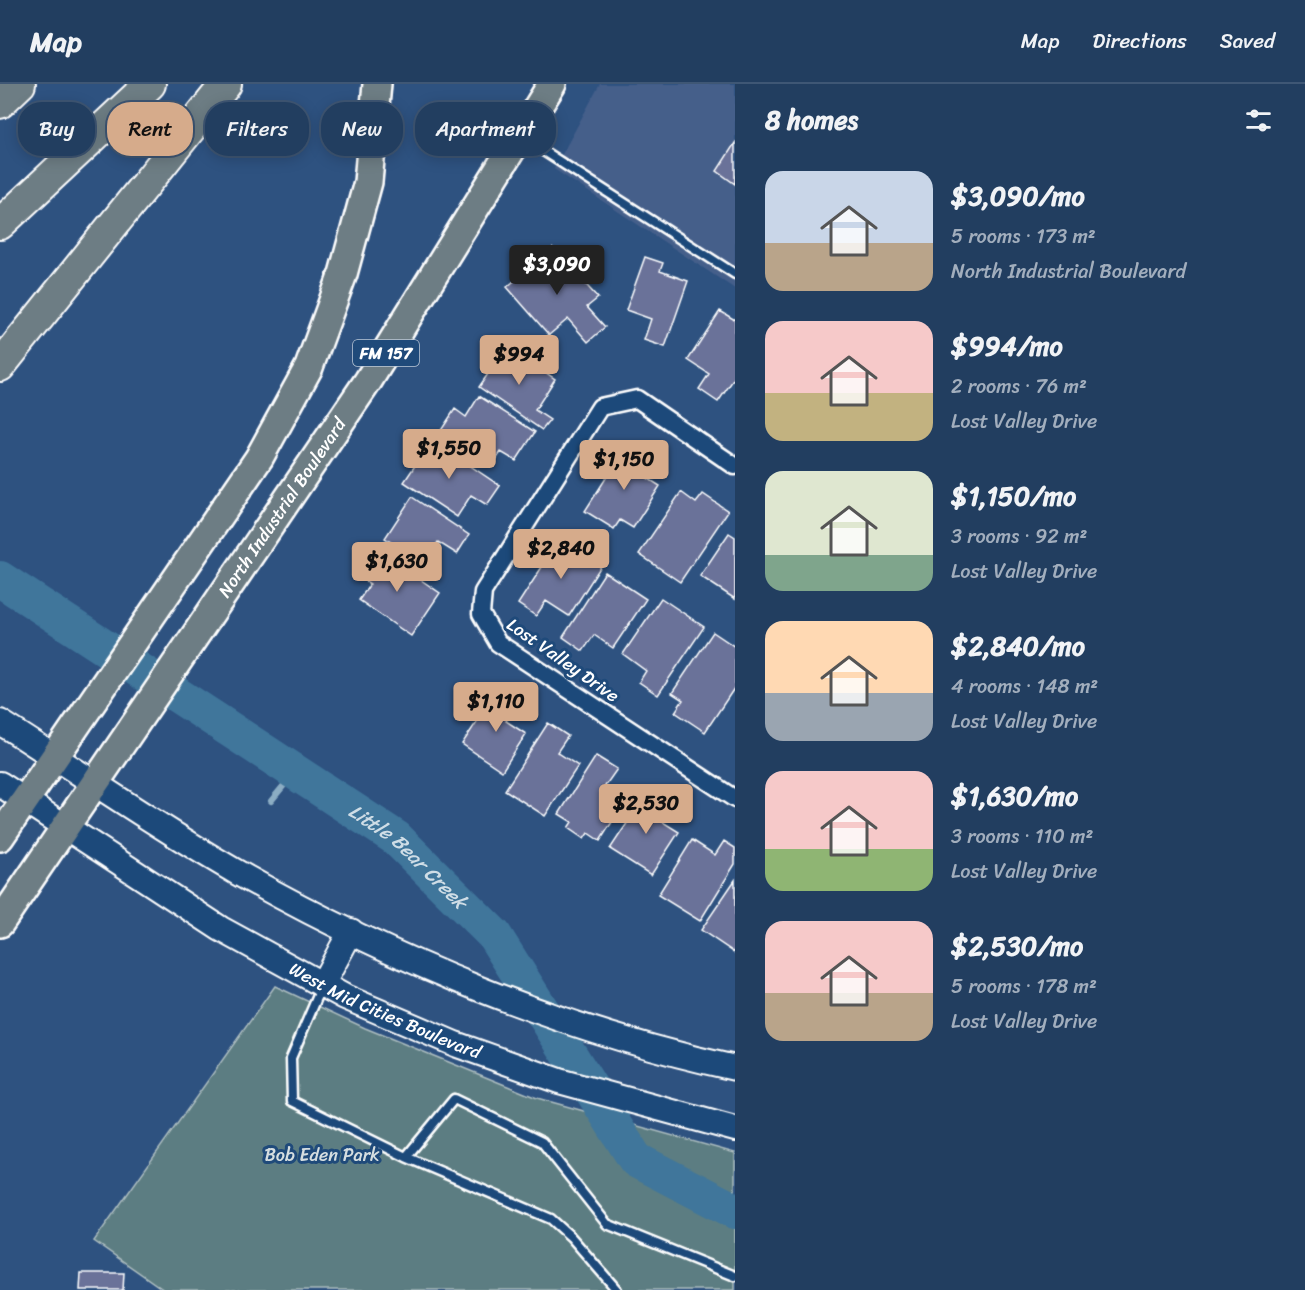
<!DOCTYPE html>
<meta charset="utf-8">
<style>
:root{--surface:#223e60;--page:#2e4969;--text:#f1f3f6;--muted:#a2aebd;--line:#3f5775;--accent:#d6ab8b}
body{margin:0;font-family:Sriracha,sans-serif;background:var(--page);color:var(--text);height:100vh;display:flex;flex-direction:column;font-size:22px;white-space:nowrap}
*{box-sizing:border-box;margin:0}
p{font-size:20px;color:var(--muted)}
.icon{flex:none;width:33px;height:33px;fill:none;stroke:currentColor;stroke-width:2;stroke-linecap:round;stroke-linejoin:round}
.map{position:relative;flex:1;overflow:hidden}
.details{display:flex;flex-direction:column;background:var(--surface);width:570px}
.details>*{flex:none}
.hud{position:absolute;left:18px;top:18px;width:570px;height:54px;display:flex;gap:12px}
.price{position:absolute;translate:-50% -51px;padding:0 14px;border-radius:6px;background:var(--accent);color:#111;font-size:20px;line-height:39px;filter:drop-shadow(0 2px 3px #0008)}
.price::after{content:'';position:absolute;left:50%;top:36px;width:18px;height:14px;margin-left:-9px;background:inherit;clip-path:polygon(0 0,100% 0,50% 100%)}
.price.selected{background:#222;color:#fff}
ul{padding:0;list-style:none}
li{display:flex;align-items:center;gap:18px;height:150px;padding:0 30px}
li span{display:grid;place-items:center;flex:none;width:168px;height:120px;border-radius:18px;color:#555}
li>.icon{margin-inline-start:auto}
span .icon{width:72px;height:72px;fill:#fffc;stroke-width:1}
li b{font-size:26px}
h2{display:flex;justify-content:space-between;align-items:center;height:72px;padding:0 30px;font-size:26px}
.pill{padding:0 21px;border-radius:24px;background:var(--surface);box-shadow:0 3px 15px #0003,0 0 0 2px var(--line);font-size:21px;line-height:54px}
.pill.selected{background:var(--accent);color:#111}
header{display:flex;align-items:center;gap:36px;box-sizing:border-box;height:84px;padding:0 30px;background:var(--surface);border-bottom:2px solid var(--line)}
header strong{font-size:28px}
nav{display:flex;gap:33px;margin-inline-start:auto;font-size:21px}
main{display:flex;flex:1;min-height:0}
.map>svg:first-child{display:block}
</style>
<header>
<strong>Map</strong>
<nav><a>Map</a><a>Directions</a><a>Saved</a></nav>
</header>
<main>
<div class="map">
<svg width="735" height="1206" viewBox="0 0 735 1206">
<rect width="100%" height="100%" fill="#2e5280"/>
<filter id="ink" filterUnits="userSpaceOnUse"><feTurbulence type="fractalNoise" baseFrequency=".0167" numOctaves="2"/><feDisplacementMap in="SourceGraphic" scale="12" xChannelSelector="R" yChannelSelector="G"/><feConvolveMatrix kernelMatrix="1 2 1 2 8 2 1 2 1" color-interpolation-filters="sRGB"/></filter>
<g filter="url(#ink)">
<path fill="#445f8a" d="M600,0H735V205L554,85Z"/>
<path fill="#5c7d82" stroke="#aebec0" stroke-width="1.5" d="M275,902L365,944L537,1014L735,1069V1206H164L94,1157Z"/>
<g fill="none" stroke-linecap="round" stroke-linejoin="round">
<path stroke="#8cadc3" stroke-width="6" d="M271,717L295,688"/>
<path stroke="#3f769b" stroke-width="36" id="s1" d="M0,495L396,754L494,851L636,1076L735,1127"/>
</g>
<path fill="#6a7299" stroke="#fff" stroke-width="1.5" d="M735,59V100L717,87Z
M553,164L598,214L587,223L605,243L588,258L568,235L549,251L507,203Z
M645,173L663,179L660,187L688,197L665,263L644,256L651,235L626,226Z
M720,227L735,236V293L718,318L699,305L709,290L688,276Z
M507,262L555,295L535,326L550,336L542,346L479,303Z
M479,312L535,348L516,377L501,368L492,382L440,348L455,325L466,333Z
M432,356L500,402L487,421L471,411L457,433L404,398Z
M629,358L649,371L638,388L660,402L633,444L620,436L614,445L585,427Z
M681,408L696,419L703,410L728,427L680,498L639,470Z
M412,413L469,451L457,470L438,458L423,480L385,454Z
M729,449L735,453V515L700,492Z
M560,455L601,482L569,532L546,517L536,532L518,520Z
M377,466L440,509L411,552L359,516L370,500L359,493Z
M605,488L646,515L613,564L594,551L583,567L563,553Z
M661,514L704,543L658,611L639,598L646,587L623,570Z
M713,548L735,563V603L705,648L675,628L683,616L672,609Z
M498,606L518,619L506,637L526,650L502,687L462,660Z
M548,639L568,652L557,668L578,682L545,732L505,706Z
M596,672L617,685L605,702L626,716L600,757L588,749L584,755L568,744L572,738L559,730Z
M649,706L668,718L658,735L679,748L651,791L610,765Z
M692,756L715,771L724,757L735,764V780L700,837L658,811Z
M735,796V869L701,846Z
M81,1189H124L123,1206H80Z"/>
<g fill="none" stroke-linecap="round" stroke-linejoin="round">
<g stroke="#fff" stroke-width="13">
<path id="service" d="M523,54L735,190
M322,902L291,974L292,1017L406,1073L551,1135L571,1153L617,1206
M406,1073L454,1015L542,1058L607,1140L735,1192"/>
</g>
<g stroke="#fff" stroke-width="21">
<path id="minor" d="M735,382L637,315L600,323L483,508L481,530L498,559L735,715"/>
</g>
<g stroke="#fff" stroke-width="28">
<g id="secondary">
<path d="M0,638C79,688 156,742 238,789C390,875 564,947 735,984"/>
<path id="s2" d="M0,700L221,845L345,913L455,960L559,997L735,1045"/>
<path d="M322,901L351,847"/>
</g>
</g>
<g stroke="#fff" stroke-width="32">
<g id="primary">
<path d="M0,753L259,374L309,283L343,190L368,98L377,0"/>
<path id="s3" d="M0,839L368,297L552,0"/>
</g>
</g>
<g stroke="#fff" stroke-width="34">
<path id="motorway" d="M0,19L20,0
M0,140L150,0
M0,282L226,0"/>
</g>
<use href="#service" stroke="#1f4a7a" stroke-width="8"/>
<use href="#minor" stroke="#1f4a7a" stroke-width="16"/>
<use href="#secondary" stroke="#1f4a7a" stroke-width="24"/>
<use href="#primary" stroke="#6d7d84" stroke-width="27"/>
<use href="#motorway" stroke="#6d7d84" stroke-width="30"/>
</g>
</g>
<g text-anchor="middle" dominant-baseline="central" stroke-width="6" stroke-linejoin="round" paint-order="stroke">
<rect fill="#1f4a7a" stroke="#bcc9d7" stroke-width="1.5" x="353" y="256" width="66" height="26" rx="4.5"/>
<g font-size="16" font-weight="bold" fill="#fff">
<text x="386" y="269">FM 157</text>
</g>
<g font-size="18" fill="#fff" stroke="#1f4a7a">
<text stroke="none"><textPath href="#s3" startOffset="502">North Industrial Boulevard</textPath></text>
<text transform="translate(563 576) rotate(35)">Lost Valley Drive</text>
<text stroke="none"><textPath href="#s2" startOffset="448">West Mid Cities Boulevard</textPath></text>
</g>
<g font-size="18" fill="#d6dee0" stroke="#1f4a7a">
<text x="322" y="1071">Bob Eden Park</text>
</g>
<g font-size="20" font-style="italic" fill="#cfdde6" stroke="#1f4a7a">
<text stroke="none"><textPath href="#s1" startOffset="494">Little Bear Creek</textPath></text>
</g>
</g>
</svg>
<b class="price selected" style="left:557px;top:212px">$3,090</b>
<b class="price" style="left:519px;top:302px">$994</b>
<b class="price" style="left:449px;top:396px">$1,550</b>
<b class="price" style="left:624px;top:407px">$1,150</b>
<b class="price" style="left:561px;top:496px">$2,840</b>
<b class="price" style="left:397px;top:509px">$1,630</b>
<b class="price" style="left:496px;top:649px">$1,110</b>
<b class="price" style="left:646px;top:751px">$2,530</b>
<div class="hud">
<a class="pill">Buy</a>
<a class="pill selected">Rent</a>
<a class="pill">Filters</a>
<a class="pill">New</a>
<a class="pill">Apartment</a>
</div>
</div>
<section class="details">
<h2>8 homes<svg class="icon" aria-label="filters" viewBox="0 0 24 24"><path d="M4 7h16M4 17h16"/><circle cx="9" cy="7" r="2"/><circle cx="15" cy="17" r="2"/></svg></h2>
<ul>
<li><span style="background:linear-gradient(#c9d6e8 60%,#b9a48a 0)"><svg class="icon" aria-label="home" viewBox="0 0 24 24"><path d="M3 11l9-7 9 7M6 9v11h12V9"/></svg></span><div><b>$3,090/mo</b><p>5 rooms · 173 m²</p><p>North Industrial Boulevard</p></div></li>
<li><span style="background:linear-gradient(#f6c9c9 60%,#c2b280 0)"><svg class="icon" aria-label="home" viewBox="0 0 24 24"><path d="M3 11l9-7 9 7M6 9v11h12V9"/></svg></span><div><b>$994/mo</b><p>2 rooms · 76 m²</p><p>Lost Valley Drive</p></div></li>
<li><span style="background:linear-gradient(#dfe7d0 70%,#7fa58c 0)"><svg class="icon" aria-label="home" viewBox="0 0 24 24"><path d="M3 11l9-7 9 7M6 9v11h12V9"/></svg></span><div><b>$1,150/mo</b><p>3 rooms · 92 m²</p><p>Lost Valley Drive</p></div></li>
<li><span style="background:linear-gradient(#ffd9b3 60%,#9aa5b1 0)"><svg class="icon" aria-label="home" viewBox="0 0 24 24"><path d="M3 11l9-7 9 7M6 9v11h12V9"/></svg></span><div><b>$2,840/mo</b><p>4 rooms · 148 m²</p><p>Lost Valley Drive</p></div></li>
<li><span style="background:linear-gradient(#f6c9c9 65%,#8fb573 0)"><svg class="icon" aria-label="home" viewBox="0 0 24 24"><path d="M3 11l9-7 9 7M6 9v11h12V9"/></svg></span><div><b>$1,630/mo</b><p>3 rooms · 110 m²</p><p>Lost Valley Drive</p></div></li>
<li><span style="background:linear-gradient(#f6c9c9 60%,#b9a48a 0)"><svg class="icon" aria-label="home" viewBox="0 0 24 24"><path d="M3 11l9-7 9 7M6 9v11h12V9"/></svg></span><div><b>$2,530/mo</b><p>5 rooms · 178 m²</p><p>Lost Valley Drive</p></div></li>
</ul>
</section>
</main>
